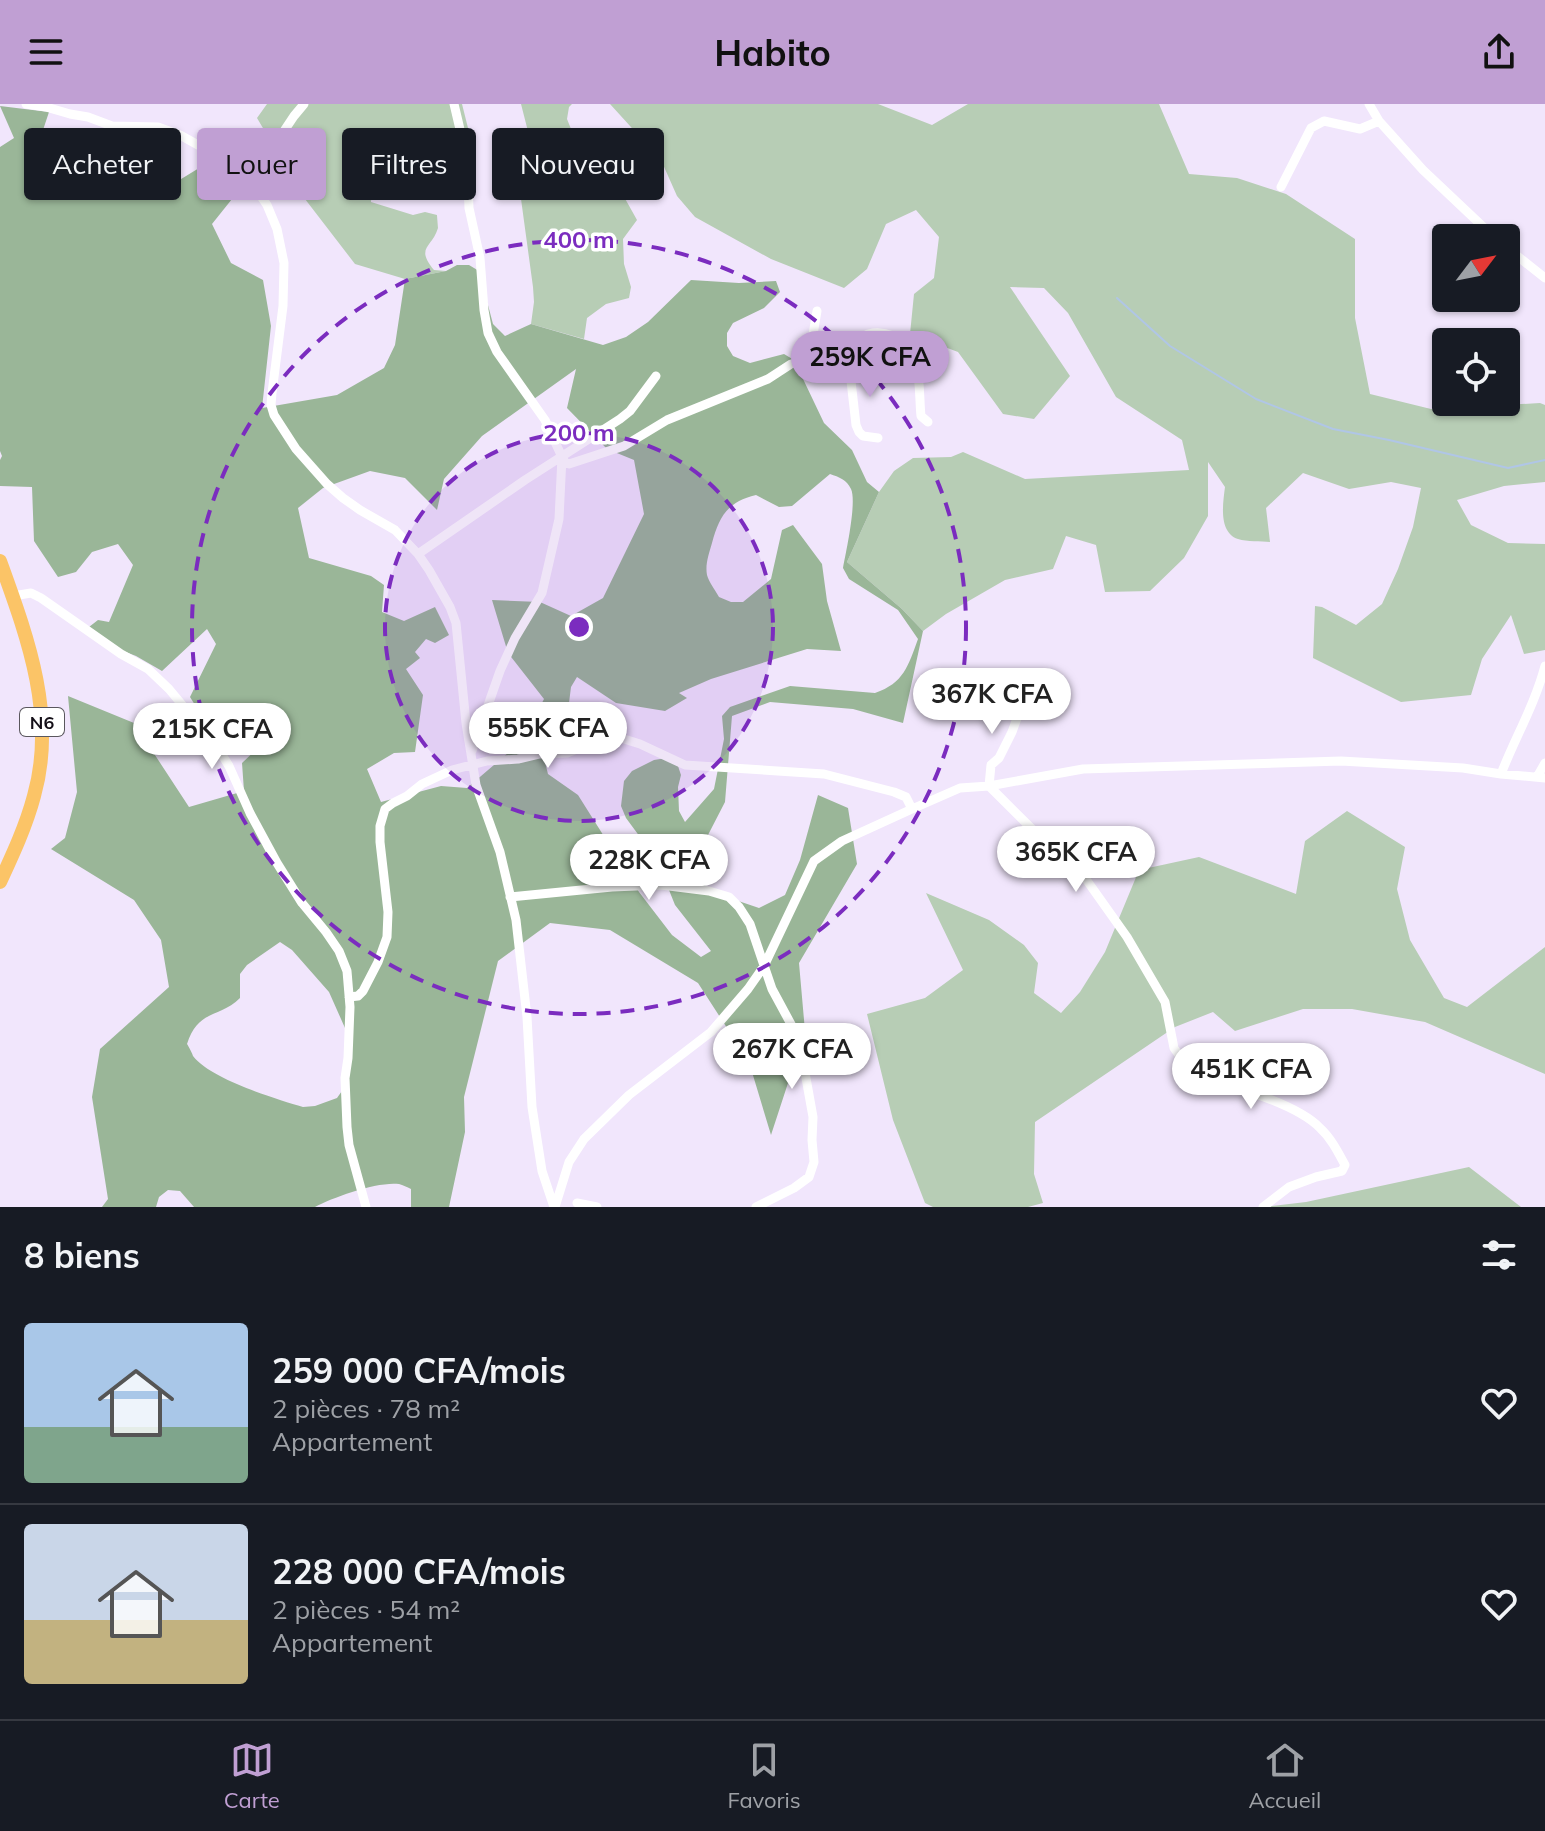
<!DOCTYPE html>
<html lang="fr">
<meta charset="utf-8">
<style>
:root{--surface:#171b24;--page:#242831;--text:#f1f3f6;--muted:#9ea1a6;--line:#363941;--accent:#c09fd3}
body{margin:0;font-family:Mulish,sans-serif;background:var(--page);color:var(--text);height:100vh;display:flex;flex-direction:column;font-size:30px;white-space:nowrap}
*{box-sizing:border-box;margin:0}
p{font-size:26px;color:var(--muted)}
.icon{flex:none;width:44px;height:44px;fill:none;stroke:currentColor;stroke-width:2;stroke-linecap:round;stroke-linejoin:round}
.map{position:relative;height:1103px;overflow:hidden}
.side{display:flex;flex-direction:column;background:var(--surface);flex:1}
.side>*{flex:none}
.banner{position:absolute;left:24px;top:24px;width:800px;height:72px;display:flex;gap:16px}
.needle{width:52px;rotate:58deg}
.buttons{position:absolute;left:1432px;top:120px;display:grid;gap:16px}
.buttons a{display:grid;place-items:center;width:88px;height:88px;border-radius:8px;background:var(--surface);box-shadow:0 2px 6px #0004;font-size:40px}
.price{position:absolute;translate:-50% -68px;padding:0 18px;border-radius:28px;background:#fff;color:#222;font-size:26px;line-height:52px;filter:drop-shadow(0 2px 4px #0008)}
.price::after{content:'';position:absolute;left:50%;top:48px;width:24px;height:18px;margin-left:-12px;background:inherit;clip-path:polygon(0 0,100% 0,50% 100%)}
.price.on{background:var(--accent);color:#111}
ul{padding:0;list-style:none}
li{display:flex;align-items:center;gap:24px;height:200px;padding:0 24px}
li+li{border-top:2px solid var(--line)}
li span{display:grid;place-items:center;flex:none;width:224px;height:160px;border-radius:8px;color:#555}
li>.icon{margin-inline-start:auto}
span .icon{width:96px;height:96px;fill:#fffc;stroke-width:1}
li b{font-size:34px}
h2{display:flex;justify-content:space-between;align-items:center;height:96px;padding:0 24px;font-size:34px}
.pill{padding:0 28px;border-radius:8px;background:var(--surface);box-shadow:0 2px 6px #0004;font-size:28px;line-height:72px}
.pill.on{background:var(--accent);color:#111}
header{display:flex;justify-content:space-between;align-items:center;height:104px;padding:0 24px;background:var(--accent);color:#111;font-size:36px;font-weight:700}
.dock{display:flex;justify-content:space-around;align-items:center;height:112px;border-top:2px solid var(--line);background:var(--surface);font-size:22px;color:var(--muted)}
.dock a{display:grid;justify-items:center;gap:4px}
.dock .on{color:var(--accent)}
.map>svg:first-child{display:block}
</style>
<header><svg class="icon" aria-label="menu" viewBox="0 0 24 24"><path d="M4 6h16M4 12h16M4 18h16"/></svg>Habito<svg class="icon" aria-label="share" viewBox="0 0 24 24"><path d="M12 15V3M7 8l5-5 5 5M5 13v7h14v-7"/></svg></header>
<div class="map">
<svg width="1545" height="1103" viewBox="0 0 1545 1103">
<rect width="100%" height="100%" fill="#f1e6fc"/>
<path fill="#b7cdb5" d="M267,0H462L468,24L467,55C456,48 442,35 428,33C414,30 381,53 375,66C371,74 372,89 371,98L413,111L425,108L437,111C437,112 438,123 438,124C432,144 415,143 434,166L446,167L405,175L355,160L305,95L257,14Z
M521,0H572L569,3L567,15L571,25L613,73L637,116L623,135L624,160L631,183L629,194L606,200L587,214L584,235L531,220L534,198L533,183L521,95L526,70L534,59L533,47Z
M610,0H878L932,21L968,0H1159L1189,70L1237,74L1286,90L1355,135V214L1370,290L1431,305L1540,299L1545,301V378L1504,382L1457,396L1471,421L1508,439L1545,440V546L1524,550L1511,511L1482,555L1471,591L1401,598L1313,554L1315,502L1322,503L1356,521L1382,500L1398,465L1413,423L1421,384L1391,378L1349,385L1303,369L1266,404L1270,438C1261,437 1247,438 1238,435C1218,428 1223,399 1225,383L1208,358V412L1184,454L1150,487L1105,488L1096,441L1066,432L1053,465L1005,476L946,510L923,527L902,505L847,458L879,388L894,367L913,354L951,353L963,348L1025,375L1189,366L1182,336L1116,293L1068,209L1044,184L1010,183L1070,272L1034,315L1003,310L958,248L910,230L914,190L934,174L939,133L916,106L886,120L867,165L844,184L771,155L695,113L677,92L661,56Z
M1347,707L1405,743L1397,785L1410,836L1444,894L1467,903L1545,843V970L1425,918L1352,905H1303L1235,927L1213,908L1175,923L1035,1018L1034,1070L1043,1099L1028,1103H933L925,1099L893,1016L867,910L925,894L963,866L926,789L989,816L1024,841L1038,859L1034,889L1061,909L1080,888L1105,848L1139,766L1199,753L1296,790L1305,737Z
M1469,1063L1521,1103H1263L1306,1098Z"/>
<path fill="#9ab698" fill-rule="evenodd" d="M0,2L49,8L36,47L79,84L100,47L152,30L162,47L134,72L155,91L204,61L232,95L212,120L231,159L263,176L271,222L262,304L337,291L384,264L395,241L405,175L446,167L457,161H469L479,167L493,220L505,232L531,220L603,241L626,233L648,218L691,176L739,179L776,177L780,188L764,204L733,219L727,229V242L733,252L750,259L784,250L794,256L824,319L852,346L867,378L879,388L847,458L902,505L923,527L903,619L853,605L770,598L732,612L725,698L692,762L709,787L759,804L785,791L800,756L818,691L848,704L857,760L799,859L805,927L771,1031L749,958L698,879L610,826L550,819L498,857L464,993L465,1028L449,1103H411V1085C407,1083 403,1081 399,1080C379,1077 333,1093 315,1103H194L180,1087L168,1086L159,1093L156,1103H102L108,1095L92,993L100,945L169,883L161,836L134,796L51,745L65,734L77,688L68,592L134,619L189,703L244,687L242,659L279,624L278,603L242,607L210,625L190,593L216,540L207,525L162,567L136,552L118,545L89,523L98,516L109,518L133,461L118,440L92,448L76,468L58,473L34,437L32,383L0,382V356L2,352L0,347V43L14,34ZM576,265L567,304L607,345L634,356L644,410L603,494L571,512L540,498L492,496L508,549L544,595L522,637L467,684L441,682L381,698L367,665L394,649L415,648L423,591L406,565L420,554L415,548L426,535L435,539L449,531L435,503L404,517L382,508L384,481L371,472L309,454L298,404L323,384L370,367L405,374L437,406L444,375L482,332ZM830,370C839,373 847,376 851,385C857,398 846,448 843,464L849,475L898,506L918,535C908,562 904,579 875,589L790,582L730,603L722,612L724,635L714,685L685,718L679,707L678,683L681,671L677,659L666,654L654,656L632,667L624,677L621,702L626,714L657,756L675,801L711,847L701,853L672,831L639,788L578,691L548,670L545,658L565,631L571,583L577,573L616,599L665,607L687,594L679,589L711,575L807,545L841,547L827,497L822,460L793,421L782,426L771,475L743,498H731L719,493C715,486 709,478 707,471C705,460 709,450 712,439C719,413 727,398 756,391L779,403L792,402ZM280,838L292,846L329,888L349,933L344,984L337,994L315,1002L303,1003C274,994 212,976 193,952C193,951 188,941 187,940C198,905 220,914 240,894V870L247,861Z"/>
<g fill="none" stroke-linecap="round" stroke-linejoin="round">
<path stroke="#b0c6e6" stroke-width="2" d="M1117,194L1170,242L1256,295L1333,325L1389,336L1508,364L1545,356"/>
<path stroke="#fff" stroke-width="9" d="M26,0L46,3L70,10L88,13L112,22L158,23L180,31L225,56L254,82L267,101L277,125L284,159L283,202L272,289L271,301L274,311L296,345L327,380L343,394L360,406L395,426L418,450L429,466L450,503L456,519L466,619L476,681L500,748L516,816L527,913L532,1003L542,1067L554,1103
M454,0L467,55L469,104L480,154L484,206L488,229L497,248L545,316L562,353L559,415L542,489L515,534L500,567L472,647
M1369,0L1379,17L1423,66L1495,134
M250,78L294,12L304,0
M1281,83L1311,24L1324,17L1360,25L1379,17
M1506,143L1545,174
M830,251C838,249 846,246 853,241C858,237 862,232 868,230C876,228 886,229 893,232C924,247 918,284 921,312L928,318
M809,254L817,207
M849,272L862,267
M562,353L565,358L569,360L624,342L667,316L768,275L791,260L827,251L839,253L851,277L856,321L859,328L863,332L878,334
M418,450L525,376L620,315L630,307L656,272
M13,492L31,489L41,494L121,550L148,565L169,585L217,643L229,662L250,709L277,759L302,799L326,828L339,847L347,867L350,903L348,954L345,974L347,1023L349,1041L366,1103
M1027,587L1012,628L999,654L991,661L989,682L1033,726L1083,771L1127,833L1165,898L1174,944L1179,951L1180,958L1184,965L1192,970C1227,981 1295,998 1320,1024C1331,1034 1338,1048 1345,1061L1342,1067L1316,1073L1289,1083L1263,1103
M1501,670C1515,634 1535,600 1545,562
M1537,673L1545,659
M510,793L612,783L661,781L709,787L729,793L739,803L750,820L772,885L799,935L813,1013L812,1036L814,1058L809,1073L794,1084L756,1103
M349,893L358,892L363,887L378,858L387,833L388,808L380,738V722L385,705L393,699L407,692L422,680L452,666L487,657L518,655L539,650L567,649L611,631L640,640L685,661L824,670L894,688L906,693L912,705
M577,1099L597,1103
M555,1103L569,1058L584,1035L629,991L711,928L748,885L764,862L814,757L842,737L912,705L960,684L989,682L1083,665L1341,657L1463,664L1501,670L1545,674"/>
<path stroke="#fbc467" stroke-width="14" d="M0,457C27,532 57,611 34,692C26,722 13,750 0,778"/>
</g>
<circle cx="579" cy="523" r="194" fill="#7b2cbf" fill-opacity=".12"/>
<g fill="none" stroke="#7b2cbf" stroke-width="4" stroke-dasharray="14 10">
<circle cx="579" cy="523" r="194"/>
<circle cx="579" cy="523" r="387"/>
</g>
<g text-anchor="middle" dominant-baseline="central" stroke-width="7" stroke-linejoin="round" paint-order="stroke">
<rect fill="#fff" stroke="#5a575d" stroke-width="2" x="20" y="604" width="44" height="28" rx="6"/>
<g font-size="18" font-weight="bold" fill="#140f18">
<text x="42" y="618">N6</text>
</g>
</g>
<circle cx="579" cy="523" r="12" fill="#7b2cbf" stroke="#fff" stroke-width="4"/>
<g font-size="24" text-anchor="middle" font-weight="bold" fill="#7b2cbf" stroke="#fff" stroke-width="7" stroke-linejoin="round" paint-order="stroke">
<text x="579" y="144">400 m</text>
<text x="579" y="337">200 m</text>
</g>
</svg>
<div class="buttons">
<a><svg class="needle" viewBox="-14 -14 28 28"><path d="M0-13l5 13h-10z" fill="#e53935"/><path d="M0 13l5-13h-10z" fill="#9ea1a6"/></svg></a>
<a><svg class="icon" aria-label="locate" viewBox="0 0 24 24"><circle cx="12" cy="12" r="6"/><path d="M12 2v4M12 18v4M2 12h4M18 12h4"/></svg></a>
</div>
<b class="price on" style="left:870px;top:295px">259K CFA</b>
<b class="price" style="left:992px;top:632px">367K CFA</b>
<b class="price" style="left:548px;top:666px">555K CFA</b>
<b class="price" style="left:212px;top:667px">215K CFA</b>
<b class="price" style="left:1076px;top:790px">365K CFA</b>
<b class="price" style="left:649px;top:798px">228K CFA</b>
<b class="price" style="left:792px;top:987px">267K CFA</b>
<b class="price" style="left:1251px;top:1007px">451K CFA</b>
<div class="banner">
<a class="pill">Acheter</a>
<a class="pill on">Louer</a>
<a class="pill">Filtres</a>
<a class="pill">Nouveau</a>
</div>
</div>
<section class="side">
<h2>8 biens<svg class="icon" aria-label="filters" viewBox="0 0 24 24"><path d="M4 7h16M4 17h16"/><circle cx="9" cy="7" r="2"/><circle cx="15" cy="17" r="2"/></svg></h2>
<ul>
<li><span style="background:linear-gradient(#a9c7e8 65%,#7fa58c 0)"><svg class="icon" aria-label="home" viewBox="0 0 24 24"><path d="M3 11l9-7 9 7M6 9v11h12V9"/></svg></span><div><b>259 000 CFA/mois</b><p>2 pièces · 78 m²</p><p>Appartement</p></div><svg class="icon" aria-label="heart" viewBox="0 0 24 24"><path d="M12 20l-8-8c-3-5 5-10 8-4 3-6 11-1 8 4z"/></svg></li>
<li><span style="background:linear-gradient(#c9d6e8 60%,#c2b280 0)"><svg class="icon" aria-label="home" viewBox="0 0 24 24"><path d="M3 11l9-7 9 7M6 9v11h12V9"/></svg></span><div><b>228 000 CFA/mois</b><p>2 pièces · 54 m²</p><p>Appartement</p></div><svg class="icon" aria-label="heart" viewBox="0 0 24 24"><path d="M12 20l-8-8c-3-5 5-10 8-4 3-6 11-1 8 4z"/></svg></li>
</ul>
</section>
<nav class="dock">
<a class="on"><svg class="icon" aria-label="map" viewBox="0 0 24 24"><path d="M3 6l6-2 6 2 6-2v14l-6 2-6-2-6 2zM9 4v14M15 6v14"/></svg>Carte</a>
<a><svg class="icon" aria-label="saved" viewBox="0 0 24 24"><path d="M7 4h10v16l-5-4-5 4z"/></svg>Favoris</a>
<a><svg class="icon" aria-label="home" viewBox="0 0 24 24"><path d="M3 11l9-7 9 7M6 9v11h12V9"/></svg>Accueil</a>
</nav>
